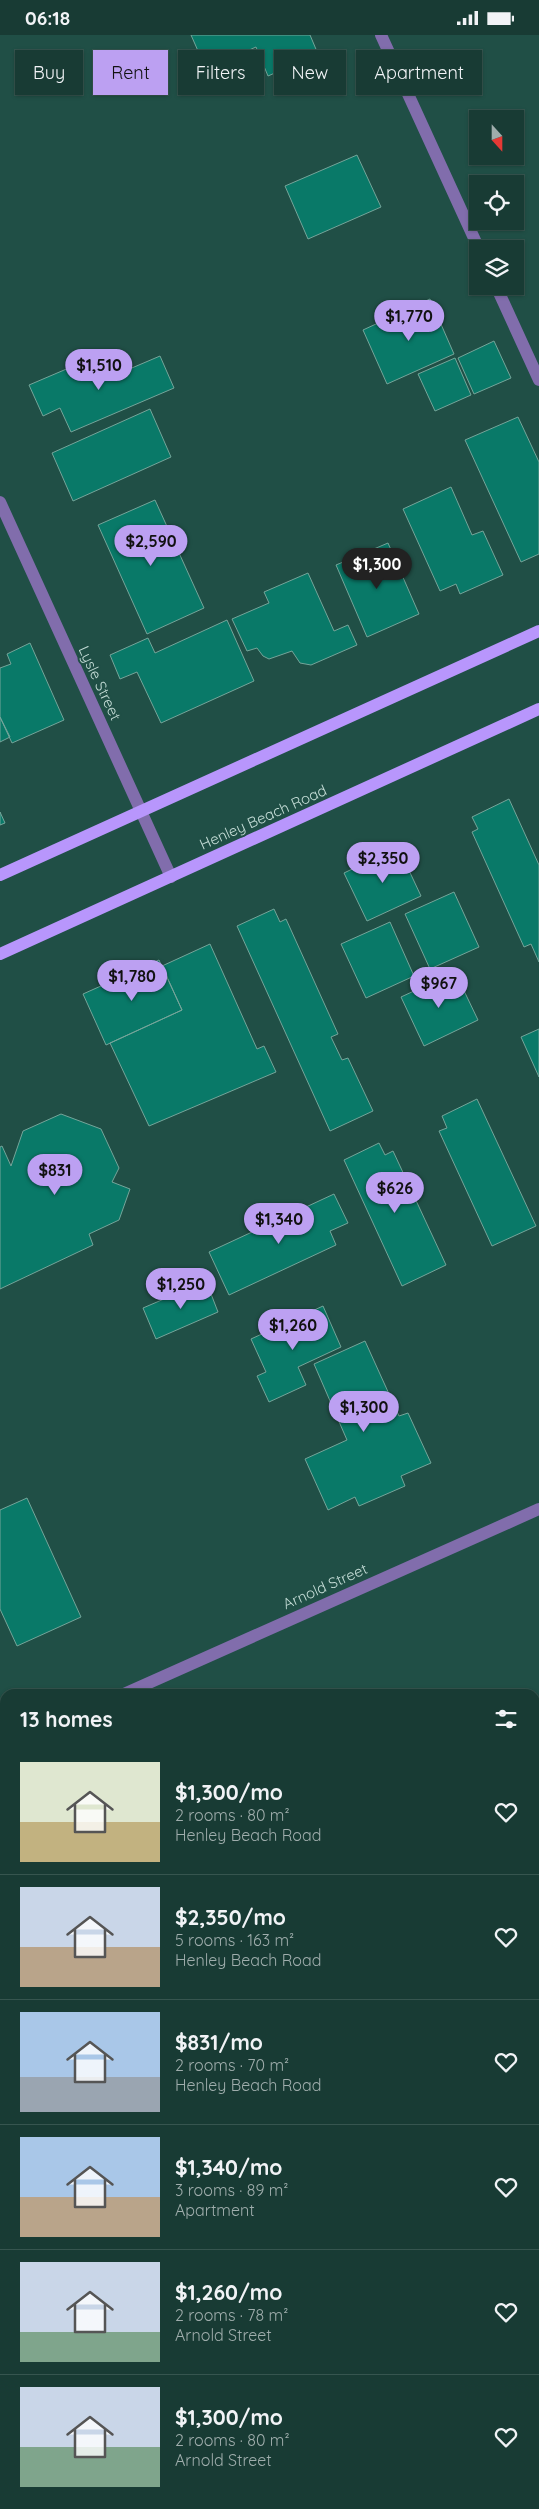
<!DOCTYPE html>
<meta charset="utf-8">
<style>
:root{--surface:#183b34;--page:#254640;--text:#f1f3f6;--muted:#9fadac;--line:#36554f;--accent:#bca0f2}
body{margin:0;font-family:Quicksand,sans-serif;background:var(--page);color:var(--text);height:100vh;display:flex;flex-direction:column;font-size:19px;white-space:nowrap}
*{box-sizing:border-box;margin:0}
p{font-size:16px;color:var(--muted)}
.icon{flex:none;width:28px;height:28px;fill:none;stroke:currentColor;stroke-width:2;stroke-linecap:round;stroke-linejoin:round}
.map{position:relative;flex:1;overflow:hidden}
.panel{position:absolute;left:0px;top:1654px;width:540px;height:821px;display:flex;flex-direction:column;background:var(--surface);border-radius:15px 15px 0 0;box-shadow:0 1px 4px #0004,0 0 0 1px var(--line)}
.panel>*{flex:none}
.banner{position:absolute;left:15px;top:15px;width:510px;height:45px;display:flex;gap:10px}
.needle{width:32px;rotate:159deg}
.controls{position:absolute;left:469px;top:75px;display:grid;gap:10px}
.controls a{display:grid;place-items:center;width:55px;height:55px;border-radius:0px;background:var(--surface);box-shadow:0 1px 4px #0004,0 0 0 1px var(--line);font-size:25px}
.price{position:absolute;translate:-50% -42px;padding:0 11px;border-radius:18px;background:var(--accent);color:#111;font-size:16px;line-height:32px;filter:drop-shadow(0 1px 2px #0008)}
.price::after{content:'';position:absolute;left:50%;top:30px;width:15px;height:11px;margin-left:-8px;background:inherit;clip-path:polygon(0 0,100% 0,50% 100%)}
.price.selected{background:#222;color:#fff}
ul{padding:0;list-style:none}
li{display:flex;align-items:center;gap:15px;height:125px;padding:0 20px}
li+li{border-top:1px solid var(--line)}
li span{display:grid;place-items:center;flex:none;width:140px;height:100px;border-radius:0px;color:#555}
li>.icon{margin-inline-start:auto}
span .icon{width:60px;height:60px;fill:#fffc;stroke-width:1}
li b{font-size:21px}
h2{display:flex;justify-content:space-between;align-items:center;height:60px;padding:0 20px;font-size:21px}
.tag{padding:0 18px;border-radius:0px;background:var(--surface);box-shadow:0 1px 4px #0004,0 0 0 1px var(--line);font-size:18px;line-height:45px}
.tag.selected{background:var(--accent);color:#111}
.status{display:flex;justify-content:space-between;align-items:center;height:35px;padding:0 25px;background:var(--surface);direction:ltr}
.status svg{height:14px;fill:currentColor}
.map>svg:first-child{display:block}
</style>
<div class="status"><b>06:18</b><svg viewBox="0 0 49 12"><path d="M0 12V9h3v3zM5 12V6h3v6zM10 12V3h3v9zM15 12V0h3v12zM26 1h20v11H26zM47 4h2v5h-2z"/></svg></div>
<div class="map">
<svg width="539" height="2474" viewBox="0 0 539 2474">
<rect width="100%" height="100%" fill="#204f46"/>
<path fill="#097968" stroke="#75a59a" d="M191,0H310L318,19L268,41L256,12L206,34Z
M357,120L381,172L308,204L285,151Z
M430,264L454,319L387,349L363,295Z
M494,306L511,343L474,359L458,323Z
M97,321L106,344L160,321L174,353L71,397L60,373L43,381L29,350Z
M455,323L471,360L435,376L418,339Z
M150,374L171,422L73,466L52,418Z
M518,382L539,427V519L521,527L465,405Z
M451,452L472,500L483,496L503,540L460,559L456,549L440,556L403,474Z
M155,465L204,573L147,599L98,490Z
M388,508L419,579L367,602L336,530Z
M308,538L334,596L348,590L357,610L311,630L300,628L292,616L269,624L263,621L257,613L247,616L232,584L269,568L264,557Z
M227,585L254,646L161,688L137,637L120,644L110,620L148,603L155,618Z
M30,608L64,685L12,708L0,682V633L11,629L7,619Z
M0,682L10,702L0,707Z
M509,764L539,830V927L531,909L524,912L472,797L478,794L472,782Z
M0,777L5,788L0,790Z
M398,812L421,861L367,886L344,838Z
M454,857L479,912L430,934L405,879Z
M274,874L280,887L286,884L338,999L331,1002L342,1025L348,1023L373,1076L330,1096L237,891Z
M390,887L414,941L366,963L341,909Z
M210,909L257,1014L264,1011L276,1037L149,1091L110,1008L182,975L162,931Z
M159,925L182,975L106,1010L83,959Z
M455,937L478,985L424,1011L401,962Z
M539,994V1042L521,1002Z
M477,1064L536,1191L492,1211L439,1096L447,1093L442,1081Z
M61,1079L101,1094L119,1133L112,1147L130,1154L119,1185L89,1199L93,1210L0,1254V1112L2,1111L11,1131L23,1096Z
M379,1108L385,1120L393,1116L446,1230L402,1251L344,1125Z
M334,1159L348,1188L330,1196L336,1210L229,1260L209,1217Z
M206,1246L218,1277L156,1304L143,1273Z
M323,1271L341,1312L298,1332L306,1350L269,1367L257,1341L266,1337L251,1304Z
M365,1306L399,1381L408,1378L431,1428L401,1441L405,1451L359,1471L355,1462L328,1475L305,1424L347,1405L314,1329Z
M27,1463L81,1582L17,1611L0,1574V1475Z
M5,2226V2290L0,2292V2228Z"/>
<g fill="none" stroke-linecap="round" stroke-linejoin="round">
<path stroke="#816dac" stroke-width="12" d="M381,0L479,214
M496,251L539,345
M0,467L171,842
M124,1659L539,1474
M0,1714L5,1712
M535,2266L539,2264
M76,2474L85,2470"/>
<path stroke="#b896fc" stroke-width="12" d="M0,840L539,596
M0,919L539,674"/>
</g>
<g text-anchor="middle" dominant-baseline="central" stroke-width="4" stroke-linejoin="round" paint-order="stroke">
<g font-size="15" fill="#c5ddd7" stroke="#204f46">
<text transform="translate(100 648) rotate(65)">Lysle Street</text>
<text transform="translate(263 782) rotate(-24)">Henley Beach Road</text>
<text transform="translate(325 1551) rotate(-24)">Arnold Street</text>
</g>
</g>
</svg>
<div class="controls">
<a><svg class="needle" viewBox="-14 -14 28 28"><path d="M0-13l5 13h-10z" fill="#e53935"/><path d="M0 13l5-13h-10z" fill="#9fadac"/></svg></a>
<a><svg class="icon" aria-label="locate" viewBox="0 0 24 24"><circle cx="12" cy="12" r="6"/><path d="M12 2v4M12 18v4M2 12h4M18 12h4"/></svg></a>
<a><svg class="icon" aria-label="layers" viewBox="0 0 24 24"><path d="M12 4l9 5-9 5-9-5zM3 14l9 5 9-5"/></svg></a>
</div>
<b class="price" style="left:409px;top:307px">$1,770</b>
<b class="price" style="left:99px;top:356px">$1,510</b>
<b class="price" style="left:151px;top:532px">$2,590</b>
<b class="price selected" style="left:377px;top:555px">$1,300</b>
<b class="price" style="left:383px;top:849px">$2,350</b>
<b class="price" style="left:132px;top:967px">$1,780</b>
<b class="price" style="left:439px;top:974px">$967</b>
<b class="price" style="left:55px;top:1161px">$831</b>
<b class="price" style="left:395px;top:1179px">$626</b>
<b class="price" style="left:279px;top:1210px">$1,340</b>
<b class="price" style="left:181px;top:1275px">$1,250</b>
<b class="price" style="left:293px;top:1316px">$1,260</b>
<b class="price" style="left:364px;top:1398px">$1,300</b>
<div class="banner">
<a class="tag">Buy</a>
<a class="tag selected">Rent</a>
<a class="tag">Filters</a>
<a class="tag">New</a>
<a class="tag">Apartment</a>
</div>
<section class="panel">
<h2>13 homes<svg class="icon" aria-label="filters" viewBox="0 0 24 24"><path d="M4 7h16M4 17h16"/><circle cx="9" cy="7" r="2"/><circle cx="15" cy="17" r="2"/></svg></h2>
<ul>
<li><span style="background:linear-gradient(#dfe7d0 60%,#c2b280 0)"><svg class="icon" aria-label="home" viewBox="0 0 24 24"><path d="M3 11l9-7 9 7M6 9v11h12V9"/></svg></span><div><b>$1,300/mo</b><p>2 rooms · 80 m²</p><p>Henley Beach Road</p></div><svg class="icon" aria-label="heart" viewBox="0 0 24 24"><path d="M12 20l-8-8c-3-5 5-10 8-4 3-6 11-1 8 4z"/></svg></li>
<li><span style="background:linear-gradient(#c9d6e8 60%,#b9a48a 0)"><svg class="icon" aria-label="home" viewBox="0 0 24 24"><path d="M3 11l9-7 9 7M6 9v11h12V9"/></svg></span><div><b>$2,350/mo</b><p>5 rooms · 163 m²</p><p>Henley Beach Road</p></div><svg class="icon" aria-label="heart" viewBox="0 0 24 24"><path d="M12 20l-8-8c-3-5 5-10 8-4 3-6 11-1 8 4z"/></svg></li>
<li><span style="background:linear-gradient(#a9c7e8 65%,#9aa5b1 0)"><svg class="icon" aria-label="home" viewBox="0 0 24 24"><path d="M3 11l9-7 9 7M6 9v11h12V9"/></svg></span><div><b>$831/mo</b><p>2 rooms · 70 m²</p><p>Henley Beach Road</p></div><svg class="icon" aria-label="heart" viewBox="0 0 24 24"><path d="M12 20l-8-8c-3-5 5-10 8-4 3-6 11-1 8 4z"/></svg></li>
<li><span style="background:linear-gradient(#a9c7e8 60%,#b9a48a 0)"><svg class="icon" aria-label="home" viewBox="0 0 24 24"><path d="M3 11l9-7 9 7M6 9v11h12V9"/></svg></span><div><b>$1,340/mo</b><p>3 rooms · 89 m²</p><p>Apartment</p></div><svg class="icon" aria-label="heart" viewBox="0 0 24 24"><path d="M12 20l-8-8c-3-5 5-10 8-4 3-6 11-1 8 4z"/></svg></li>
<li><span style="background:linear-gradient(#c9d6e8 70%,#7fa58c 0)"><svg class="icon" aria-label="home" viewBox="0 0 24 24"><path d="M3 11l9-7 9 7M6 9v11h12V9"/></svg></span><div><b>$1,260/mo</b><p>2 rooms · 78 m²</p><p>Arnold Street</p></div><svg class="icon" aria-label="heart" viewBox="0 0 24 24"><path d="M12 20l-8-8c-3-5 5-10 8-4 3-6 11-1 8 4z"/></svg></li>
<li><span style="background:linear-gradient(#c9d6e8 60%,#7fa58c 0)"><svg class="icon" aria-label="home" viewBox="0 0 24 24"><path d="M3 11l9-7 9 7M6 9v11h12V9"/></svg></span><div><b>$1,300/mo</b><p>2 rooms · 80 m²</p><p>Arnold Street</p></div><svg class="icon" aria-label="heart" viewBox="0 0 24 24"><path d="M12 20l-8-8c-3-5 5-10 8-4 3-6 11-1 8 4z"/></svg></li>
</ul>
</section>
</div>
